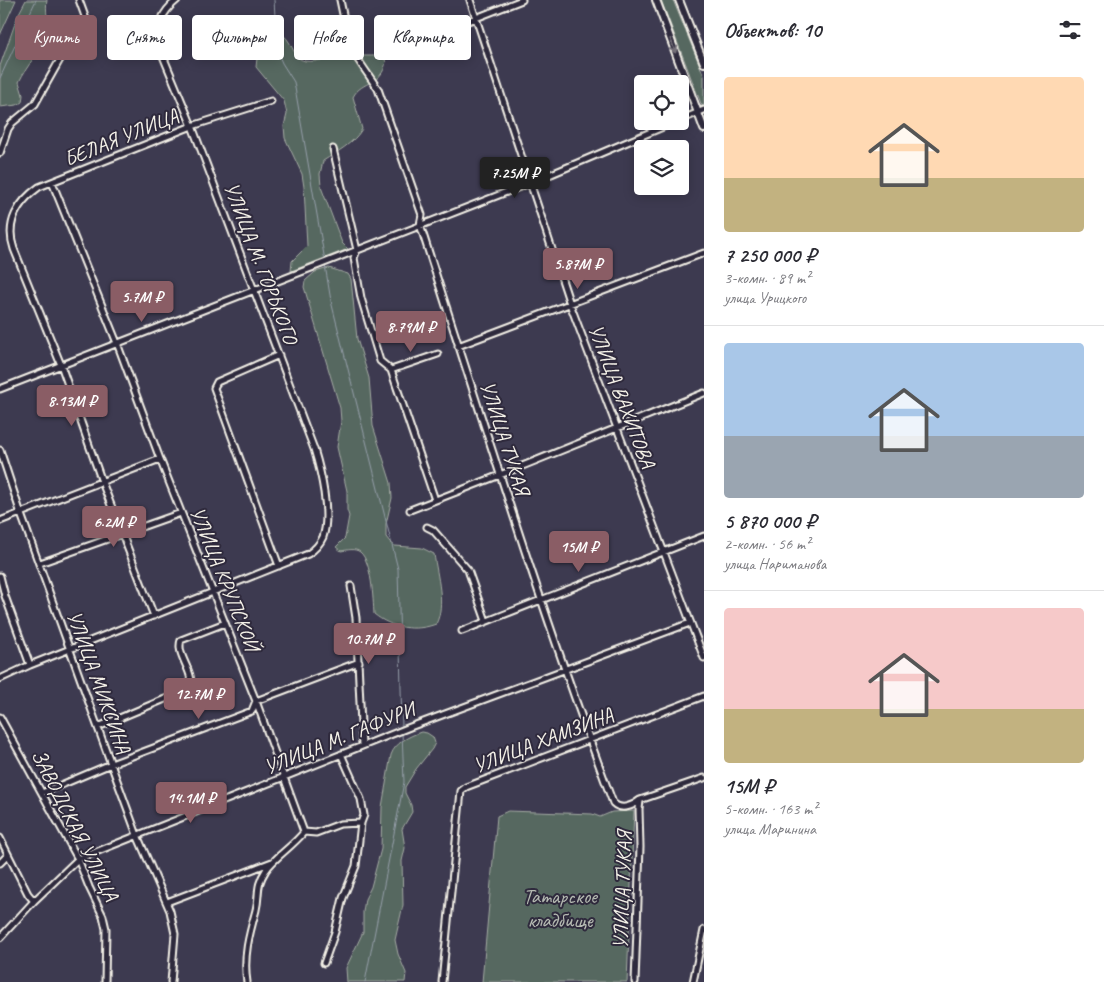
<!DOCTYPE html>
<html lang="ru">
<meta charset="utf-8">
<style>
:root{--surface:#fff;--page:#f2f2f3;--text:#2b2b33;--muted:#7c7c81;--line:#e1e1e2;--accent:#8a5d65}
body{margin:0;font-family:Caveat,sans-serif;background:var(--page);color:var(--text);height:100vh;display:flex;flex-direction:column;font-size:19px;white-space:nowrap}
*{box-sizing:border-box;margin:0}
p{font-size:16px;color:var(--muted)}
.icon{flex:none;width:28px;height:28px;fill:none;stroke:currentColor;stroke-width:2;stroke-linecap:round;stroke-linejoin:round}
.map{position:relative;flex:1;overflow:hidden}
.sheet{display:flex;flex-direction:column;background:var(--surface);width:400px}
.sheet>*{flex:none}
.top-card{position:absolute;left:15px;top:15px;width:475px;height:45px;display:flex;gap:10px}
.fabs{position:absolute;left:634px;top:75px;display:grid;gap:10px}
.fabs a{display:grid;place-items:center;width:55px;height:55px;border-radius:5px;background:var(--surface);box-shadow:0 2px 12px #0003;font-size:25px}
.price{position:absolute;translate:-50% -42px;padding:0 11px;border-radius:5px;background:var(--accent);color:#fff;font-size:16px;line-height:32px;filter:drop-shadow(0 1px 2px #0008)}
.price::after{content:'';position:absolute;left:50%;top:30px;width:15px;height:11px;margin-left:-8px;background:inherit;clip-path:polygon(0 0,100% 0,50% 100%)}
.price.active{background:#222;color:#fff}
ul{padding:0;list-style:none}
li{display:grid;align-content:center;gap:10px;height:265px;padding:0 20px}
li+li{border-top:1px solid var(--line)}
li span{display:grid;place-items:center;height:155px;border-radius:5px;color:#555}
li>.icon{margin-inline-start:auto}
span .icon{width:90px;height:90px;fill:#fffc;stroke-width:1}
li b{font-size:21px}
h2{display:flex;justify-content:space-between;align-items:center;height:60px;padding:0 20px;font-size:21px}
.tag{padding:0 18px;border-radius:5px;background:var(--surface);box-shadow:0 2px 12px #0003;font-size:18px;line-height:45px}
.tag.active{background:var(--accent);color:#fff}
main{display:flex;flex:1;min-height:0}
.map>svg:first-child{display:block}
</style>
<main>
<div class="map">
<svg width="704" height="982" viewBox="0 0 704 982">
<rect width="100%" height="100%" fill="#3d3a50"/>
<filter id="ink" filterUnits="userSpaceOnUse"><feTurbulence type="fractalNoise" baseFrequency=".02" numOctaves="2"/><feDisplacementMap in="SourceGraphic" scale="10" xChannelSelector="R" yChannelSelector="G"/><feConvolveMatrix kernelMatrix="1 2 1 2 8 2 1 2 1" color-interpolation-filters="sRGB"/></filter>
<g filter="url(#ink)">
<path fill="#566860" stroke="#a5aca4" d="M0,0H16L0,35Z
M26,0H47C45,10 49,22 46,32C41,51 27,65 19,82L23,95L22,102L17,105L0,107V66L18,15Z
M661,0H673L704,76V105L702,106Z
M277,32C294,37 291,59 305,61C321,63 331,55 346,54C354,53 362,57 369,56C377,56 380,55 386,61C382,87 362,79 353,97L362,129C354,143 337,152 323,161L320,174L321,187L342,243L348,249L291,271L292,261L307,246L304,187L302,174L285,138L284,126L287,114L284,101L256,67L259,41L271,33Z
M329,268L348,274L351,279L357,339L369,378L373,426L391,483L392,498L386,524V537L390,542L395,546L422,548L434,554C437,576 446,604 436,624C415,632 391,628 374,614C373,599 372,562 360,552C355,548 347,550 341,551L336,547L345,538L349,516L347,510V491L337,447L341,421L340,408L304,287L305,281L315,272Z
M421,732L427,733L433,737L435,743L432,749L416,769L405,787V793L411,805L412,812L402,829L405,848L402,861L403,905L395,940L398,954L406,973L405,982H347L346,968L363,932V912L365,899L371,887L381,849L382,807L391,755C395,743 409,736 421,732Z
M508,811L592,814L600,817L612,812L634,811L627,982H482L497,816Z"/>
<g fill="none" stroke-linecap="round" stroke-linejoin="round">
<path stroke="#959ea9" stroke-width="1" d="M274,0L277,47
M277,51L282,63L294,82L325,261
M0,78L36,0
M325,265L331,301L398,569L402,728
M365,982L404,782L402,732"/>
<g stroke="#f4f1e8" stroke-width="9">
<path id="minor" d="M340,0L350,48L378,89L422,215L420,225L423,234C484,424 543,616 613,803C621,811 633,806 640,800L704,778
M470,0L570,304L704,658
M399,48L522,0
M680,120L704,110
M333,149L357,250L354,258L361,298L380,361L391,370L435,500
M0,153L8,129L12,123L35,104L71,40L87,22L79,0
M52,182L117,343L160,459L256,701L304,832C292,847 275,857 266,870C255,887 260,894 256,910C249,935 243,957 247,982
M458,346L704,253
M279,355L217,382L214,388L279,566
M391,370L438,354
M0,389L530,183L677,121
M0,450L21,514L111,764L137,835L170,911L175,934L171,982
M410,510L500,475L704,393
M0,521L160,459
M427,527L433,530L468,570L486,621
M40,563L181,513
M0,576L5,596L30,665
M351,586L356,618L362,746
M154,616L102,482L61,365L14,249C5,223 18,202 39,187L192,126L271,101
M462,631L704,536
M0,679L30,665L308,554C314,550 320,544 323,537C331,514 321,472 314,449L192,126L158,44C157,25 162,12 177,0
M0,717L78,859L89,887L103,916L106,929L105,982
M98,727L189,689C197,673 175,656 181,640L225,623
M42,793L111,764L252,711L256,701L359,662
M304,832L316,833L340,824L361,823
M0,838L28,894L34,901
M0,863L8,855
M167,902L272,862
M0,938L34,901L78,859L410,727L690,623
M324,963L335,932L343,898L356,866L361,823L364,815L361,799L341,754
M442,982L461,791L466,787L704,696
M635,982L640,847L639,809L640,801
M693,982L704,930"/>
</g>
<g stroke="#f4f1e8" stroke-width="10">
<path id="major" d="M656,0L704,129
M679,0L704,63"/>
</g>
<use href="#minor" stroke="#2f2a3d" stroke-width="5"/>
<use href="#major" stroke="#2f2a3d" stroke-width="6"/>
</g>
<defs><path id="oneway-shaft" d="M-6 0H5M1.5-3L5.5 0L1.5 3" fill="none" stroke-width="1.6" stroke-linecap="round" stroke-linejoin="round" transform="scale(1.25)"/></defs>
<use stroke="#747079" href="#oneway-shaft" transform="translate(673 46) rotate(70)"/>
</g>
<g text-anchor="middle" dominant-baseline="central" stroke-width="4" stroke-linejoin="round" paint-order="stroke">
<g font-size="21" fill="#f4f1e8" stroke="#2f2a3d">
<text transform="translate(121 137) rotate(-22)">БЕЛАЯ УЛИЦА</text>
<text transform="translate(261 263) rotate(69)">УЛИЦА М. ГОРЬКОГО</text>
<text transform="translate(622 396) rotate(69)">УЛИЦА ВАХИТОВА</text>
<text transform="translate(505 438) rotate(72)">УЛИЦА ТУКАЯ</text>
<text transform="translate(225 579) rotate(68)">УЛИЦА КРУПСКОЙ</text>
<text transform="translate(99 682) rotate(70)">УЛИЦА МИКСИНА</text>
<text transform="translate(339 738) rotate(-22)">УЛИЦА М. ГАФУРИ</text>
<text transform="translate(543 740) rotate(-21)">УЛИЦА ХАМЗИНА</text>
<text transform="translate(75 825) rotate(63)">ЗАВОДСКАЯ УЛИЦА</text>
<text transform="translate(622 890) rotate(-88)">УЛИЦА ТУКАЯ</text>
</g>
<g font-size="21" fill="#b5bab2" stroke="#2f2a3d">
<text x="560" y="896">Татарское<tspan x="560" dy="24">кладбище</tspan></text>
</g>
</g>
</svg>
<div class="fabs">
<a><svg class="icon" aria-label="locate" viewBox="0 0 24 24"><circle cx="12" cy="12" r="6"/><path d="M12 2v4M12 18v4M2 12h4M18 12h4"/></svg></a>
<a><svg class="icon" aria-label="layers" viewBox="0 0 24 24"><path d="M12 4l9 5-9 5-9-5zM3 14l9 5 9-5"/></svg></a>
</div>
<b class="price active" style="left:515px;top:199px">7.25M ₽</b>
<b class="price" style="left:578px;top:290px">5.87M ₽</b>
<b class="price" style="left:142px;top:323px">5.7M ₽</b>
<b class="price" style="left:411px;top:353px">8.79M ₽</b>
<b class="price" style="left:72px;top:427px">8.13M ₽</b>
<b class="price" style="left:114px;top:548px">6.2M ₽</b>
<b class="price" style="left:579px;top:573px">15M ₽</b>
<b class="price" style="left:369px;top:665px">10.7M ₽</b>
<b class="price" style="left:199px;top:720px">12.7M ₽</b>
<b class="price" style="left:191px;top:824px">14.1M ₽</b>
<div class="top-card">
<a class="tag active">Купить</a>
<a class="tag">Снять</a>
<a class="tag">Фильтры</a>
<a class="tag">Новое</a>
<a class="tag">Квартира</a>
</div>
</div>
<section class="sheet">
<h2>Объектов: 10<svg class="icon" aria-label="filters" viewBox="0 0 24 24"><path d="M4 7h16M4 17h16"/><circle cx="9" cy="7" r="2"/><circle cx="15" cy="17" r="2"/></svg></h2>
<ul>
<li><span style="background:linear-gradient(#ffd9b3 65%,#c2b280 0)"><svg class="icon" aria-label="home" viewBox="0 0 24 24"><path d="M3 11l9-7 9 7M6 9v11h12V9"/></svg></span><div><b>7 250 000 ₽</b><p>3-комн. · 89 m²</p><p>улица Урицкого</p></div></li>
<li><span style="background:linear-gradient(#a9c7e8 60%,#9aa5b1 0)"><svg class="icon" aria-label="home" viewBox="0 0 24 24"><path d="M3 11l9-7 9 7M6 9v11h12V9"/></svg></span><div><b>5 870 000 ₽</b><p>2-комн. · 56 m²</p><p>улица Нариманова</p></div></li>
<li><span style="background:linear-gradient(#f6c9c9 65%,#c2b280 0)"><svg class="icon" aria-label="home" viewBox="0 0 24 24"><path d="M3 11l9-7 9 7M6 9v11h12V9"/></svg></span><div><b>15M ₽</b><p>5-комн. · 163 m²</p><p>улица Маринина</p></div></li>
</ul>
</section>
</main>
